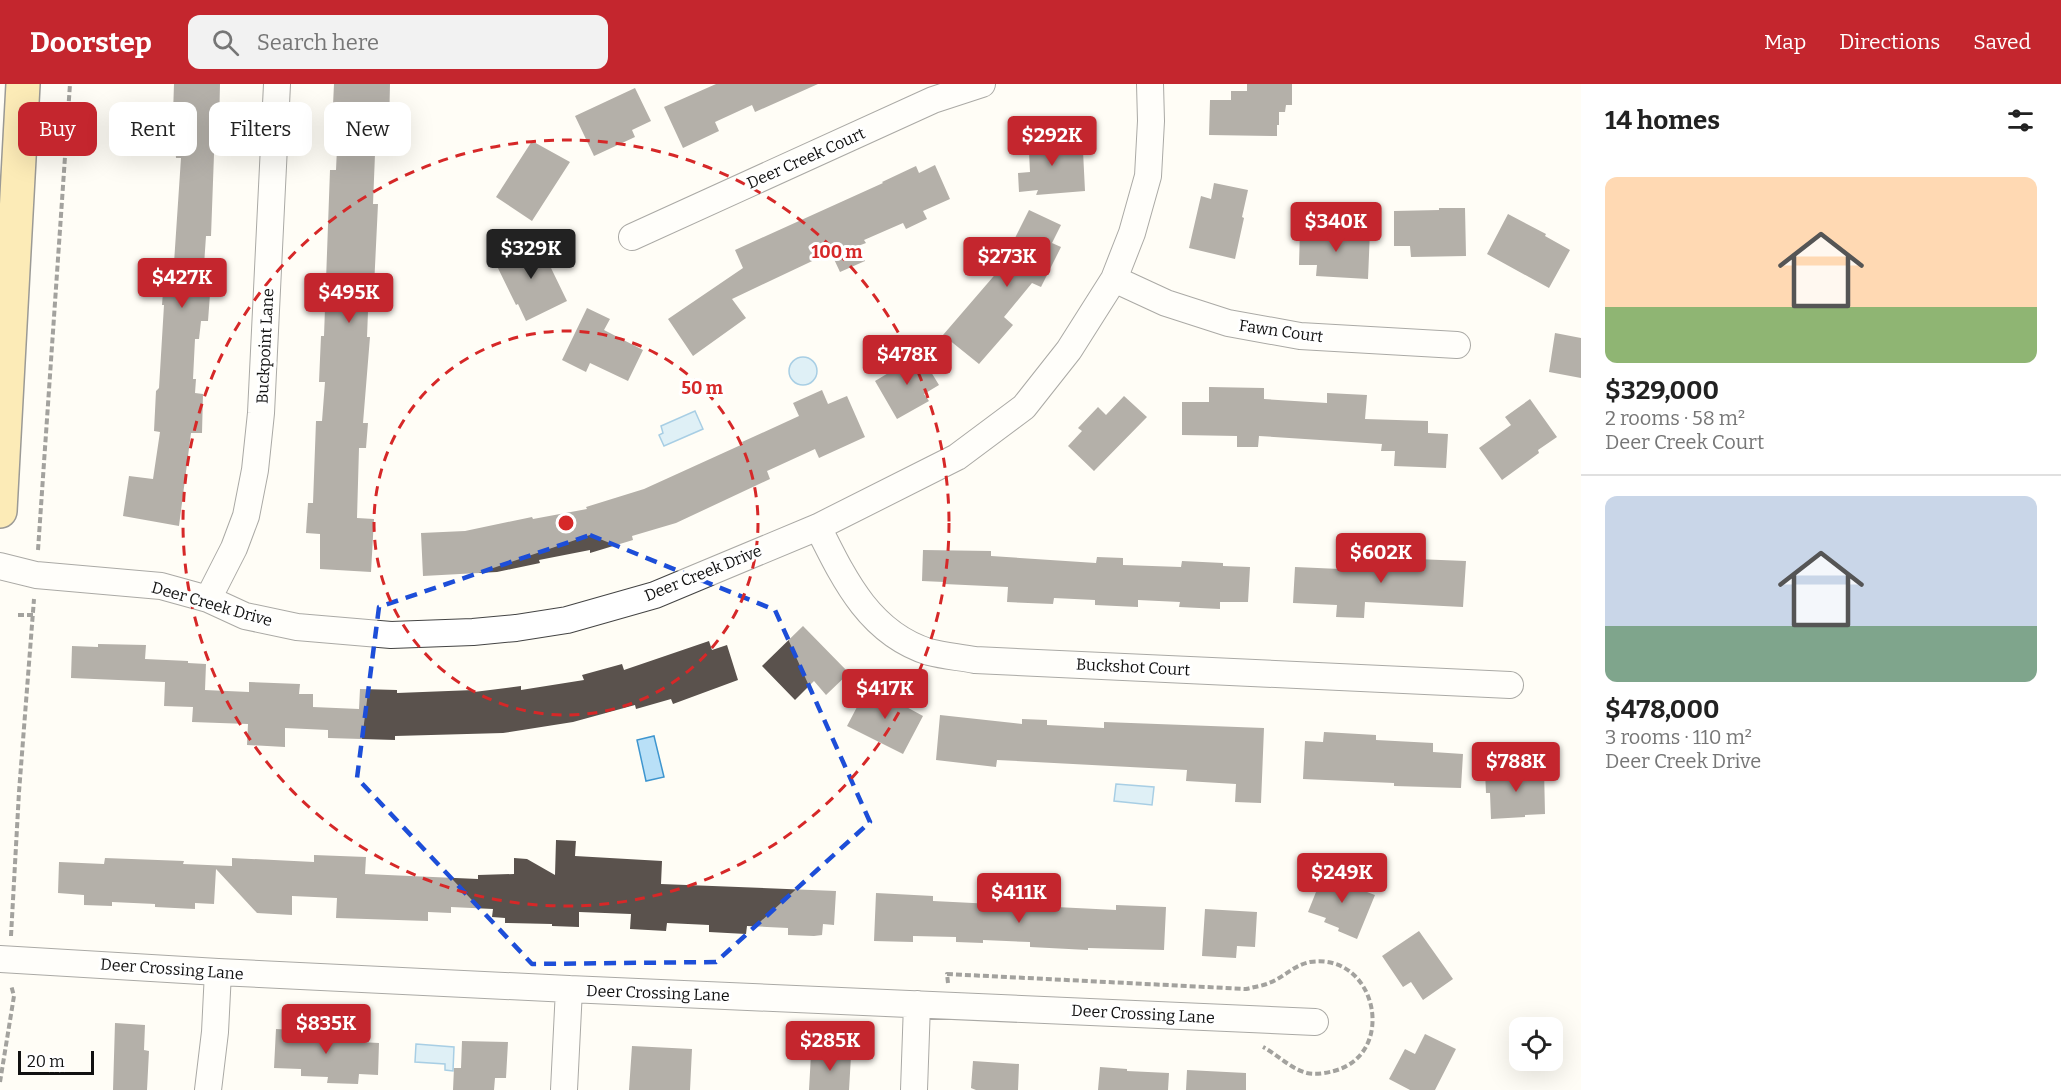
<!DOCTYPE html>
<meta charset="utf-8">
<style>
:root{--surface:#fff;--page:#f2f2f2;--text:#222;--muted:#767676;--line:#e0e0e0;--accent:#c4262e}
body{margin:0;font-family:Bitter,serif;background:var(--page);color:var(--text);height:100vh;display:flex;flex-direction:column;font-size:22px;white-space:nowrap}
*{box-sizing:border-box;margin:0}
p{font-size:20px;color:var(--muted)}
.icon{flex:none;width:33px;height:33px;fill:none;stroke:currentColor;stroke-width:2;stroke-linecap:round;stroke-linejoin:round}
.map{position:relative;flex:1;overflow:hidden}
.panel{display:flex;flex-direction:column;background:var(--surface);width:480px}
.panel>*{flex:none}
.guide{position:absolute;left:18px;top:18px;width:570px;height:54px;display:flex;gap:12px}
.controls{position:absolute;left:1509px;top:933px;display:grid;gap:12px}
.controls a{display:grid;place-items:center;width:54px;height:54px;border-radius:12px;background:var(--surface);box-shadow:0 6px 24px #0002;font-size:30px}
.scale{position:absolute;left:18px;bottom:15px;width:76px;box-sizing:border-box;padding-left:6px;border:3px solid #111;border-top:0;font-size:16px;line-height:21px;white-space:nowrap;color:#111;-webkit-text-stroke:4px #fff;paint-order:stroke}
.price{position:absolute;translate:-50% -51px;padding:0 14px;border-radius:6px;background:var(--accent);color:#fff;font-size:20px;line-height:39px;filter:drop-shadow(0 2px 3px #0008)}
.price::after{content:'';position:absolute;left:50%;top:36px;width:18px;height:14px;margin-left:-9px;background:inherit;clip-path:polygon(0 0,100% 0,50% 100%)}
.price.current{background:#222;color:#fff}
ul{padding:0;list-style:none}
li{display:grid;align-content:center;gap:12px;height:318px;padding:0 24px}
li+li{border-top:2px solid var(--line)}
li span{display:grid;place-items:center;height:186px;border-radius:12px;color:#555}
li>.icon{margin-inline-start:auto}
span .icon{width:108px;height:108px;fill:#fffc;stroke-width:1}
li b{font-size:26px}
h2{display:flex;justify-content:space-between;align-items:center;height:72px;padding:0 24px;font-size:26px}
.chip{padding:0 21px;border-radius:12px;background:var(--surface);box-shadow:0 6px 24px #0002;font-size:21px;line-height:54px}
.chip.current{background:var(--accent);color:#fff}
header{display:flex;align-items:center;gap:36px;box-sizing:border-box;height:84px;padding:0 30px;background:var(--accent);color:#fff}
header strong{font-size:28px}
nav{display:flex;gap:33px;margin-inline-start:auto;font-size:21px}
.search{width:420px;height:54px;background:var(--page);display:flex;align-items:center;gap:15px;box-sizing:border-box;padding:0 21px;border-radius:12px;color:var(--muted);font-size:22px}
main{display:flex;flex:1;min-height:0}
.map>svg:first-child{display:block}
</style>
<header>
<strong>Doorstep</strong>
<div class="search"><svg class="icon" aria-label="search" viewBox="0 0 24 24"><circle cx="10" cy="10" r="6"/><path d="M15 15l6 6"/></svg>Search here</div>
<nav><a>Map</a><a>Directions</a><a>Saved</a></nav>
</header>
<main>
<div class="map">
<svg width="1581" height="1006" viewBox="0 0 1581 1006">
<rect width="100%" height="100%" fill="#fffdf5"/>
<path fill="#b9e0f7" stroke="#3f96cf" stroke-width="1.5" d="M789 287a14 14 0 1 1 28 0a14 14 0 1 1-28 0Z
M695,327L703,345L664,362L659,351L663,349L661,342Z
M654,652L664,693L646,697L637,656Z
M1116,700L1154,703L1152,721L1114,717Z
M416,960L454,963L453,987L445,986V980L415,978Z"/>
<path fill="#5a524d" d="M174,0H220L219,43H215L211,152H206L203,196L211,197L208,237H201L199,255H195L193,295H196L195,309L203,310L202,349H191L179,442L123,432L129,392L153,395L160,348L154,347L156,307L159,304L164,221H162L164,194H173L181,74H176L175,60H172Z
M334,0H390L389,44L405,45L404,69L385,68V71L375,70L373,120H378L374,203L369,202L367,253H370L363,339H368L366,364H359L357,434L374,435L371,488L320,485V450L306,449L308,419H313L316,337H322L325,298H319L321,252H324L330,86H336L338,42H332Z
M716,0H818L755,28L752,21L715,38L719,47L683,64L664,23Z
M1247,0H1292V21H1286L1285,28H1279V41H1277V52L1209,51L1210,16H1231V7H1247Z
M635,4L651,37L632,46L635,53L594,72L575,32Z
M1057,46L1059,69L1083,67L1085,107L1036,111L1038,106L1019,108L1018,89L1030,88L1028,48Z
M532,57L570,78L532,137L496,113Z
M935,81L950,115L923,127L927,135L906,145L903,139L864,156L866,159L858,162L865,177L840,188L833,173L827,176L825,171L732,215L746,234L693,272L668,235L743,184L735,166L883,99L882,98L916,82L919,89Z
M1214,99L1248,106L1242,133L1244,134L1235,175L1189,164L1201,112L1211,115Z
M1439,124H1465L1466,172L1411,173L1410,162H1394V127L1439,126Z
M1029,126L1061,141L1052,159L1061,163L1041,203L1032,199L1004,233L1013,241L979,280L943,251L999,186Z
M1508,130L1546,150L1545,152L1570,166L1549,204L1487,170Z
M1300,146L1370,147L1368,195L1316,192L1317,181H1299Z
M537,155L567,217L526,237L518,220L516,221L494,176Z
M587,224L610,235L604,246L643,266L628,297L590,279L586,288L562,276Z
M1555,249L1581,254V294L1549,288Z
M920,270L939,301L924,310L929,317L897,335L875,297Z
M1209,303L1264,304V315L1327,319V309L1367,311L1365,335L1428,337V349L1448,350L1446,384L1394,382L1395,367H1381L1382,360L1259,352L1258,363H1237V352L1182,351V318H1209Z
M822,306L828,320L847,312L865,353L819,374L815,365L767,387L770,395L676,439L632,452L633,456L590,469V466L539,476L540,479L497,488L423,492L421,449L465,447L532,433L533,435L587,425L586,423L644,405L743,360L742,358L799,332L793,319Z
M1124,312L1147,333L1094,387L1068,362L1082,347L1078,344L1098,323L1106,331Z
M1530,315L1557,353L1538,366L1539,369L1502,396L1479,364L1511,341L1505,333Z
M923,466L991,467V472L1096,479L1097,473L1123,474V481L1181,483L1182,477L1223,479V482L1250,483L1248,518H1220V525L1179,523L1180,518L1138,516V523L1095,521V516L1054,514L1053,520L1007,518L1008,503L944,500V498L922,497Z
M1341,472L1466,477L1463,523L1365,518L1364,534L1336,533L1337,521L1293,519L1295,483L1340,485Z
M803,542L849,589L826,611L814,597L795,616L762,582Z
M709,557L712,566L727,561L738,596L673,620L671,615L636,625L635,621L573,638L503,649L395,652V656L328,654V646L285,644V663L247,661L248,640L192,638L193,623L164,622L165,598L71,594L72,562L98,563V560L146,561L145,575L188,577V579L206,580L205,606L249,608V598L300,600L299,610H313V623L359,625L360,605L397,606V609L474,606V608L521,602V606L584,596L582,591L622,580L624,586Z
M868,602L923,632L903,670L847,642Z
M940,631L1022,640V635L1047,636V641L1104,644V638L1264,644L1261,719L1235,718L1236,700L1186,697L1187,686L997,676L996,683L936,676Z
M1324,648L1376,651V656L1433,659V668L1463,670L1461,704L1394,702V699L1303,695L1305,657L1323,658Z
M1544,684L1545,730L1525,731V733L1491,735L1490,709H1486L1485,688Z
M556,756L576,757L575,772L662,777L661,800L836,807L834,841L823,840L822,851L814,852L788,851V844L747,842L746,850L709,848V841L667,839L666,847L630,845L631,830L579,828V843L552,842V840L505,839V834L492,833L493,825L451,823V829L428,828V837L336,834L337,814L292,812V831L257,829L216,785L214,820L195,819V825L155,823V820L112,818V822L84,821V811L58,809L59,778L104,780L105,774L184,777L183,780L232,782V774L314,778V771L366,773L365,790L478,795V791L514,790V774L527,775L555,791Z
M1324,788L1360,802L1359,805L1375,811L1357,855L1338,847L1339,844L1324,838L1326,834L1308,828Z
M876,809L933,812V817L1116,826V821L1166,823L1164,866L1088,864V866L1030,863V858L983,856V859L956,858V853L913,852V858L874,857Z
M1205,825L1257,828L1255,863L1237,862L1236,874L1202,872Z
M1419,847L1453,895L1423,916L1411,898L1403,903L1382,872Z
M115,939L145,941L144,966L149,967L147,1006H113Z
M276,945L361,950L360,958L379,959L378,991L359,990L358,1000L327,999L328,993L301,992V985L274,984Z
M1425,950L1456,965L1435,1006H1410L1389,995L1405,965L1415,970Z
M462,957L508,958L506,994H495L494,1006H453L454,984H461Z
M632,962L692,965L690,1006H629Z
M811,970L851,972L849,1006H809Z
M973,977L1019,980L1018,1006H976L971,1004Z
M1100,983L1127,985V987L1169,989L1168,1006H1098Z
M1187,986L1246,989V1006H1186Z"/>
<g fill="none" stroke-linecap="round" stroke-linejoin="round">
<g stroke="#444" stroke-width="28">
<path id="minor" d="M632,153L933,16L982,0
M1114,195L1166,219L1228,239L1300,252L1457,261
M818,443C844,495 869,549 929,568C944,572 960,573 975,576L1510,601
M0,482L36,491L161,502L208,515L245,532L297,543L391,551L473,548L516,544L567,536L655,511L818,443L957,373L1024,323L1069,266L1114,195L1132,149L1148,92L1151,37L1150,0
M208,515L234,464L246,432L255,386L261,329L277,0
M0,875L218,888L569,905L1315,938
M208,1006L215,948L218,888
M564,1006L569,905
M914,1006L917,920"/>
</g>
<g stroke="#222" stroke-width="36">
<path id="major" d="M0,427L23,0"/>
</g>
<path stroke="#333" stroke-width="4" stroke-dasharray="6 3" stroke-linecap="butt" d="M38,466L70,0
M18,531H33
M11,852L19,708L34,515
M948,899L947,890L1246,905C1254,903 1262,902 1269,899C1283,894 1294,881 1310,878C1377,868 1398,970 1334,987C1326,989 1316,991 1307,989C1291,985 1278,971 1263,963
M0,998L14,912L11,901"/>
<use href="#minor" stroke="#fff" stroke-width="26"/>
<use href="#major" stroke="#f9d66b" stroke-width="33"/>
</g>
<path d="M0 0H1581V1006H0ZM590,451L775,526L870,738L716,878L532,880L357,694L379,523Z" fill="#fffdf5" fill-opacity=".55" fill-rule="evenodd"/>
<path fill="none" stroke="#1d4ed8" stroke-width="4.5" stroke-dasharray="12 8" stroke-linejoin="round" d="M590,451L775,526L870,738L716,878L532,880L357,694L379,523Z"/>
<g fill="none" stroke="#d62828" stroke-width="3" stroke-dasharray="10 8">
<circle cx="566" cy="439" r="192"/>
<circle cx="566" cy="439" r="383"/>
</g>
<g text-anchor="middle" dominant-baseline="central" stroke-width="6" stroke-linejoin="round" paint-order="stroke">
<g font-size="16" fill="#111" stroke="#fff">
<text transform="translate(806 74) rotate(-24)">Deer Creek Court</text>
<text transform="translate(1281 247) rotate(8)">Fawn Court</text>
<text transform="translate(265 262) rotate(-87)">Buckpoint Lane</text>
<text transform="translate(703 489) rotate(-22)">Deer Creek Drive</text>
<text transform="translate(212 520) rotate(16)">Deer Creek Drive</text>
<text transform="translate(1133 583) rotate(3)">Buckshot Court</text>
<text transform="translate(172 885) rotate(4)">Deer Crossing Lane</text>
<text transform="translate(658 909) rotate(2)">Deer Crossing Lane</text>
<text transform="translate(1143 930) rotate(3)">Deer Crossing Lane</text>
</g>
</g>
<circle cx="566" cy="439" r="9" fill="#d62828" stroke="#fff" stroke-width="3"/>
<g font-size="18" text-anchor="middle" font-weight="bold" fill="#d62828" stroke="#fff" stroke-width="6" stroke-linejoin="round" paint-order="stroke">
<text x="837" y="174">100 m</text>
<text x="702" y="310">50 m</text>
</g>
</svg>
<div class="controls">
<a><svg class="icon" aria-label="locate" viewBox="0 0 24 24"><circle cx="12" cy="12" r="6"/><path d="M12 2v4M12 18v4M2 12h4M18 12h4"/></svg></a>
</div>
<div class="scale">20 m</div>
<b class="price" style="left:1052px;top:83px">$292K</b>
<b class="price" style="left:1336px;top:169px">$340K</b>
<b class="price current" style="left:531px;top:196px">$329K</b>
<b class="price" style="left:1007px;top:204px">$273K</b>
<b class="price" style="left:182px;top:225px">$427K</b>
<b class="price" style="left:349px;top:240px">$495K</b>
<b class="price" style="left:907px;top:302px">$478K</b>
<b class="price" style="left:1381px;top:500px">$602K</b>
<b class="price" style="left:885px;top:636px">$417K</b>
<b class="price" style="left:1516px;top:709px">$788K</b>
<b class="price" style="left:1342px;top:820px">$249K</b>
<b class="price" style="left:1019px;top:840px">$411K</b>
<b class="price" style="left:326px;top:971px">$835K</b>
<b class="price" style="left:830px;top:988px">$285K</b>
<div class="guide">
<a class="chip current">Buy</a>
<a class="chip">Rent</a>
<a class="chip">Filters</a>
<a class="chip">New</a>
</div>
</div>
<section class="panel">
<h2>14 homes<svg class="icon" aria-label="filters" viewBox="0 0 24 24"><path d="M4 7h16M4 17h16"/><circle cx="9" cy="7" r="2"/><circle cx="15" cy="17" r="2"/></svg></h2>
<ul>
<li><span style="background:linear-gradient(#ffd9b3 70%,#8fb573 0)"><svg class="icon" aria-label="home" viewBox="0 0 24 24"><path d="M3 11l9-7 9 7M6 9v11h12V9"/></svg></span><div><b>$329,000</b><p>2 rooms · 58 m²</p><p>Deer Creek Court</p></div></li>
<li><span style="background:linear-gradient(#c9d6e8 70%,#7fa58c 0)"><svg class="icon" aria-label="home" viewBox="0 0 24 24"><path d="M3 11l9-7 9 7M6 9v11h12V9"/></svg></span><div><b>$478,000</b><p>3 rooms · 110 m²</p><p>Deer Creek Drive</p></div></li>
</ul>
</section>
</main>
